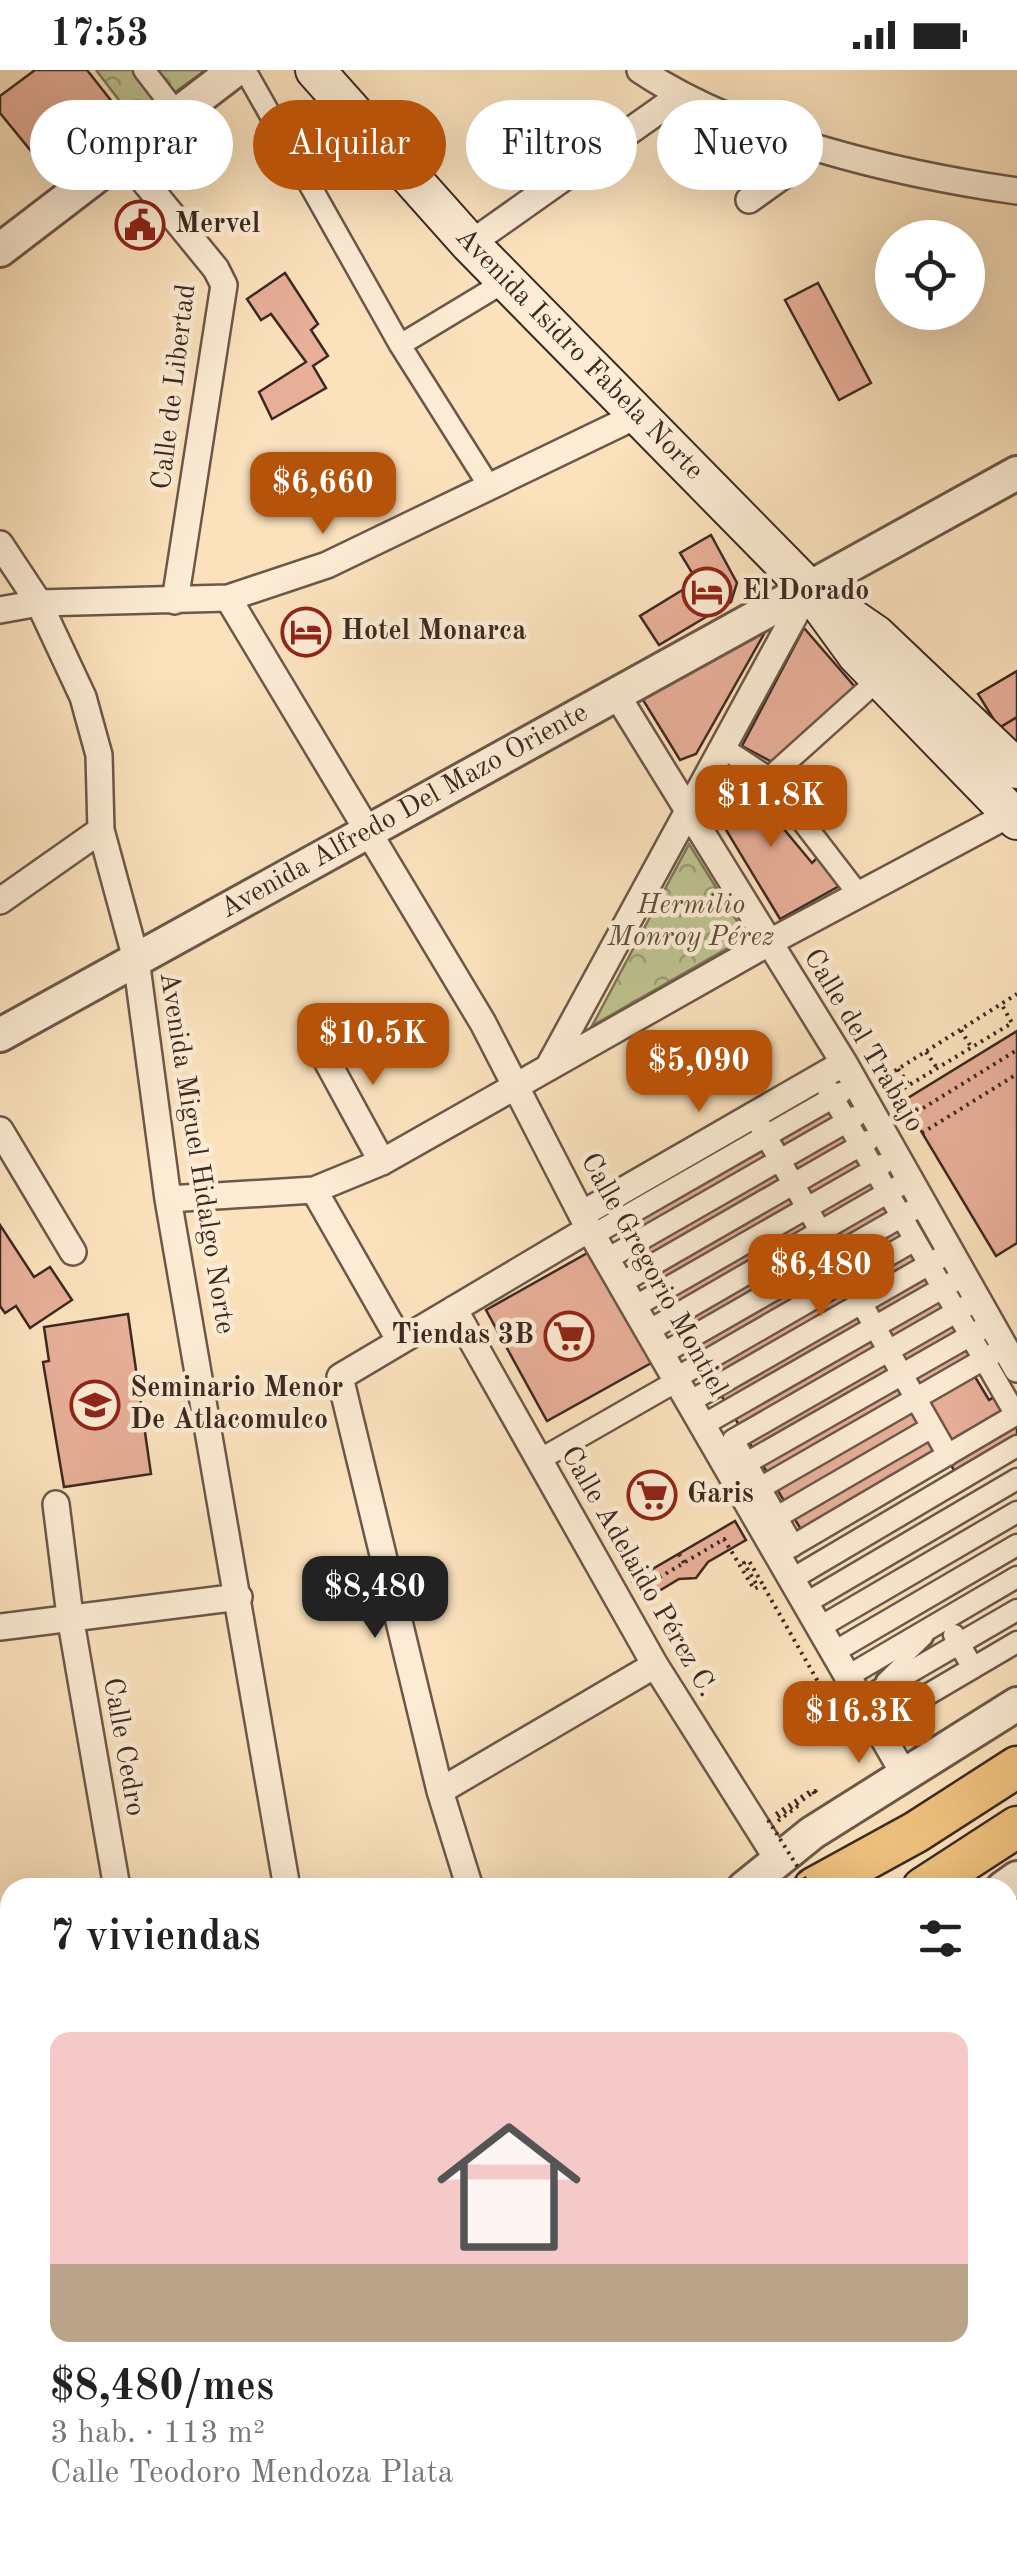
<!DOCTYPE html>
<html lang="es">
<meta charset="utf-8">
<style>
:root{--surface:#fff;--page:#f6f6f6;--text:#222;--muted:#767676;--line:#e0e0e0;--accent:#b45309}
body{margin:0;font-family:"Old Standard TT",serif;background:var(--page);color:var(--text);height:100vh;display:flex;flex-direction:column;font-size:38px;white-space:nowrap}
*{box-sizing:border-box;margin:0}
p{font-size:32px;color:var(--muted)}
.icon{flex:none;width:55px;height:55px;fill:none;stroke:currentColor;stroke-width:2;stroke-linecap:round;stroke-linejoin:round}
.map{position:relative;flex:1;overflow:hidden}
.panel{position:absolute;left:0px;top:1808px;width:1018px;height:672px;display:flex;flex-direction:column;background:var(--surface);border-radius:30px 30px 0 0;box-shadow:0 10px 40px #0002}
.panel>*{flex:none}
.banner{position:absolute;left:30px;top:30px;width:958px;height:90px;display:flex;gap:20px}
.controls{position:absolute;left:875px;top:150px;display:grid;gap:20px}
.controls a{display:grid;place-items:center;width:110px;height:110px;border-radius:50%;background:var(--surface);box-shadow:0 10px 40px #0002;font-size:50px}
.price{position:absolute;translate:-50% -85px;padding:0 22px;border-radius:20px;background:var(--accent);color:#fff;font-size:32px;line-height:65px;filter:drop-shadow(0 2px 5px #0008)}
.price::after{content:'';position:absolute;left:50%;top:60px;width:30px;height:22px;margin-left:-15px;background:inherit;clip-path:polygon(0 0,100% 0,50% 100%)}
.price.on{background:#222;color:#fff}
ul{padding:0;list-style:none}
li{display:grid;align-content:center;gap:20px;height:530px;padding:0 50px}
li+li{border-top:2px solid var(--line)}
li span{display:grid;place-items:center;height:310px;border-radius:20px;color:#555}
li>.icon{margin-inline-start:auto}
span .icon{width:180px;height:180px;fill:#fffc;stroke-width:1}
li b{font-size:42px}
h2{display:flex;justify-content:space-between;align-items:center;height:120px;padding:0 50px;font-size:42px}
.chip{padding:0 35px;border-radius:45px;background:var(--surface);box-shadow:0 10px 40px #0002;font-size:35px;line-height:90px}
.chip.on{background:var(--accent);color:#fff}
.status{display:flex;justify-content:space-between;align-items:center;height:70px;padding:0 50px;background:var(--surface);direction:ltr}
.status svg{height:28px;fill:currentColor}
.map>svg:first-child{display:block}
</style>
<div class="status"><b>17:53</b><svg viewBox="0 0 49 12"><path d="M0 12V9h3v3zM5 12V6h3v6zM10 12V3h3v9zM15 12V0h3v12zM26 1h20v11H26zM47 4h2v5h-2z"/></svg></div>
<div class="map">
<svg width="1017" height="2479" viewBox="0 0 1017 2479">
<defs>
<pattern id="park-crowns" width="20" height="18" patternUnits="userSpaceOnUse" patternTransform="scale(2.5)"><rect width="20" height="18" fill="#bec391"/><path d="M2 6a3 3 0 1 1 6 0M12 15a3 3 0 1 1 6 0" fill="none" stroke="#9c9e76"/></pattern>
</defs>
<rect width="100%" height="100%" fill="#fbe2bd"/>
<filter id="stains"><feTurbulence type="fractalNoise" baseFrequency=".002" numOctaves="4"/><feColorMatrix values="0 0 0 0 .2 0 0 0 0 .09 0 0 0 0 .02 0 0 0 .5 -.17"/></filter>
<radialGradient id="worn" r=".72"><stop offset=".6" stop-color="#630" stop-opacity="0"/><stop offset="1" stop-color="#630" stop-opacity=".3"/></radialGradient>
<path fill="url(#park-crowns)" stroke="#7e765a" stroke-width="2.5" d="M96,0H200L203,2L135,51Z
M689,774L747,867L592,956Z"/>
<path fill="#e8af99" stroke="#3d2922" stroke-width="2.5" d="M35,0H87L135,61L62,119L0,43V26Z
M285,203L318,254L311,260L328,286L313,296L326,318L272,349L259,322L306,292L271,244L261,250L247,229Z
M818,213L871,313L839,330L785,230Z
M711,465L737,513L731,532L659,575L640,546L697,511L680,483Z
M768,557L696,684L680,690L640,625Z
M804,558L855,617L774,693L742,676Z
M1017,601V647L999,658L978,624Z
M1017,647V675L999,658Z
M733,700L762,715L753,722L812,793L820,785L841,815L780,849L714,740Z
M1017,961V1173L996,1186L903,1031Z
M830,1020L985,1281L966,1292L989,1330L1001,1323L1017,1351V1386L964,1417L948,1390L809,1473L616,1148Z
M0,1155L34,1207L50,1197L72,1230L30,1258L16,1236L5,1243L0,1236Z
M591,1181L653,1292L547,1351L486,1240Z
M128,1244L151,1404L64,1417L43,1292L49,1291L44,1257Z
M735,1451L746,1470L708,1492L696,1508L679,1509L644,1530L632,1511Z
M1008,1887L1017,1901V1991L1008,1978Z
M10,2023V2055L5,2058L0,2029Z
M415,2470H509L510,2479H416Z"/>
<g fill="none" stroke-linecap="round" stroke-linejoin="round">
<g stroke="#6c5749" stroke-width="18">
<path id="service" d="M883,1610L926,1568"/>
</g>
<g stroke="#6c5749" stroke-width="25">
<path id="pedestrian" d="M144,0L177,43
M245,0L400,275L489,416
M400,275L506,211
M723,678L769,708
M859,825L769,708L879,609
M821,1007L1016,1345
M754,1045L948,1385
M593,1165L841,1023
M607,1189L855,1047
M621,1213L868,1071
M634,1237L882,1095
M648,1261L899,1116
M662,1284L913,1140
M676,1308L915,1170
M689,1332L940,1188
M703,1355L953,1212
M539,1390L677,1311
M736,1399L980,1260
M760,1418L993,1284
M777,1447L932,1357
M793,1476L733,1370L977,1230
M784,1481L1017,1344
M792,1509L1017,1376
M806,1533L1017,1409
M820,1557L1017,1442
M954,1565L973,1598
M834,1582L1017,1475
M848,1606L1017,1507
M862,1630L1017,1540
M876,1655L1017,1572"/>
</g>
<g stroke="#6c5749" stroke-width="30">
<path id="minor" d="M640,0C740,67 897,104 1017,121
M122,84L216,199L224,215L175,531
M749,130L788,102L797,71
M470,174L678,27
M0,474L39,533L83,627L99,685L101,760L136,889L168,1129L287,1818
M228,528L483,953L589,1159L904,1704
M0,540L39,533L228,528L327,495L636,346
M618,627L844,993L1017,1299
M0,831L101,760
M316,971L382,1092
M548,998L809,519
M0,1060L73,1182
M314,1120L400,1271
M168,1129L314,1120L382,1092L770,872L1008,745
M582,1144L844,993
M454,1239L655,1595L778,1790
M56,1434L70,1546L117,1818
M0,1557L239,1527
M440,1721L655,1595
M470,1818L440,1721L340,1307L589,1159
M0,2009L10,2005
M1008,2092L1017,2107
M524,2470L526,2479
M874,2470L879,2479"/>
</g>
<g stroke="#6c5749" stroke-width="38">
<g id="tertiary">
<path d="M0,180L235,0"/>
<path id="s1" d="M0,965L1017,403"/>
<path d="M744,1818L812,1763L1017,1634"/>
<path d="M1003,1818L1017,1808"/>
<path d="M380,2470L382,2479"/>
</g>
</g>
<g stroke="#3d2922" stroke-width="42">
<g id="secondary">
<path id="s2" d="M315,0L470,174L809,519L857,585L1017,750"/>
<path d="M831,534L876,565L1017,699"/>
</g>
</g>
<g stroke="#3d2922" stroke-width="45">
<path id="primary" d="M814,1818L916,1762L1017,1697
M923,1818L1017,1757
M0,2294L10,2288
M0,2436L10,2427"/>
</g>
<path stroke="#3d2922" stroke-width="4" stroke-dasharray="2.5 5" stroke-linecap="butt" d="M961,960L971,977
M926,982L937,998
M898,999L909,1015
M882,1009L1017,924
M891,1026L1012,953L1002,935
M904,1050L1017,980
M922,1063L1017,1004
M679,1484L684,1493
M764,1517L841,1652
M640,1519L724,1469L754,1519L758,1517L744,1493L749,1491L763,1515
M776,1744L812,1720L816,1726
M778,1747L815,1721L820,1726
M778,1751L798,1736"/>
<use href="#service" stroke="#fcecd4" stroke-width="12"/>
<use href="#pedestrian" stroke="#fcecd4" stroke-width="20"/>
<use href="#minor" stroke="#fcecd4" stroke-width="25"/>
<use href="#tertiary" stroke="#fcecd4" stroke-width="32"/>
<use href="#secondary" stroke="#fcecd4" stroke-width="38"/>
<use href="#primary" stroke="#eec17e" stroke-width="40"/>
<path stroke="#3d2922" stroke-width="4" stroke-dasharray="2.5 5" stroke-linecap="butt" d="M768,1750L811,1818"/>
</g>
<defs>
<g id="civic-ring" transform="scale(2.5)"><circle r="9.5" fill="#fcecd4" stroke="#8f2418" stroke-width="1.5"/><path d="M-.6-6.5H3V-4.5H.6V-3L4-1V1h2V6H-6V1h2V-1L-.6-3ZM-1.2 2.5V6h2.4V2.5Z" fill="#8f2418"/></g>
<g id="hotel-ring" transform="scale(2.5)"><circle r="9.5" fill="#fcecd4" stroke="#8f2418" stroke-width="1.5"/><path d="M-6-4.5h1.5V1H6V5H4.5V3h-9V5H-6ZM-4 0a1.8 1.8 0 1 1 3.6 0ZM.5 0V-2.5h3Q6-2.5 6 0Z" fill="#8f2418"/></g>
<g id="supermarket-ring" transform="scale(2.5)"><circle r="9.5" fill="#fcecd4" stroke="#8f2418" stroke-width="1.5"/><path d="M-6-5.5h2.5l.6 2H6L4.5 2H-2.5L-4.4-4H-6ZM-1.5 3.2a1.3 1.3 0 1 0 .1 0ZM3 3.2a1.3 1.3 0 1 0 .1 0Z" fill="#8f2418"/></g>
<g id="school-ring" transform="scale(2.5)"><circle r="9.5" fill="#fcecd4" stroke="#8f2418" stroke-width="1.5"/><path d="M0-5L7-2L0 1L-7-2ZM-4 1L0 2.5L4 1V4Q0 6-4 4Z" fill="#8f2418"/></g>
</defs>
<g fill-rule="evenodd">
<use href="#civic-ring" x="140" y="155"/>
<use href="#hotel-ring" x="707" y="522"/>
<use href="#hotel-ring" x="306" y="562"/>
<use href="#supermarket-ring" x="569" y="1266"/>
<use href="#school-ring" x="95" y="1335"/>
<use href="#supermarket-ring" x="652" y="1425"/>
</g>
<g text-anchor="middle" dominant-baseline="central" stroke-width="9" stroke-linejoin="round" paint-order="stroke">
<g font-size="28" font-weight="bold" fill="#3d2922" stroke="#fcecd4" text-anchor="start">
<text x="175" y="155">Mervel</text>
<text x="742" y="522">El Dorado</text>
<text x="341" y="562">Hotel Monarca</text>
<text x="534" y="1266" text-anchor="end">Tiendas 3B</text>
<text x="130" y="1319">Seminario Menor<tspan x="130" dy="32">De Atlacomulco</tspan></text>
<text x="687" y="1425">Garis</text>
</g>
<g font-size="28" fill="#3d2922" stroke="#fcecd4">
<text stroke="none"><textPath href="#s2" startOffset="388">Avenida Isidro Fabela Norte</textPath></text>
<text transform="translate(175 317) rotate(-83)">Calle de Libertad</text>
<text stroke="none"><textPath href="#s1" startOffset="462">Avenida Alfredo Del Mazo Oriente</textPath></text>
<text transform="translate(863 971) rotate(59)">Calle del Trabajo</text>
<text transform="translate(196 1083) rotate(81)">Avenida Miguel Hidalgo Norte</text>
<text transform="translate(653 1205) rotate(61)">Calle Gregorio Montiel</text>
<text transform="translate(638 1502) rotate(60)">Calle Adelaido Pérez C.</text>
<text transform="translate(123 1677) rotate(80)">Calle Cedro</text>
</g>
<g font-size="28" font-style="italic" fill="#5d503e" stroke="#fcecd4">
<text x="691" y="836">Hermilio<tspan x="691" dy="32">Monroy Pérez</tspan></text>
</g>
</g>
<rect width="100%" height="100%" filter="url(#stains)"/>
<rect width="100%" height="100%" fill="url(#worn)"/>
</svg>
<div class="controls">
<a><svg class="icon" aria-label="locate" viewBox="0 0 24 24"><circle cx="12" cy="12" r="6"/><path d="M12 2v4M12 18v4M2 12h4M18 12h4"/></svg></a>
</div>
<b class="price" style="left:323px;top:467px">$6,660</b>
<b class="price" style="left:771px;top:780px">$11.8K</b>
<b class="price" style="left:373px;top:1018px">$10.5K</b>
<b class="price" style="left:699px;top:1045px">$5,090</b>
<b class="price" style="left:821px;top:1249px">$6,480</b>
<b class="price on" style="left:375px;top:1571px">$8,480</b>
<b class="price" style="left:859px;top:1696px">$16.3K</b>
<div class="banner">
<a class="chip">Comprar</a>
<a class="chip on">Alquilar</a>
<a class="chip">Filtros</a>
<a class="chip">Nuevo</a>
</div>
<section class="panel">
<h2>7 viviendas<svg class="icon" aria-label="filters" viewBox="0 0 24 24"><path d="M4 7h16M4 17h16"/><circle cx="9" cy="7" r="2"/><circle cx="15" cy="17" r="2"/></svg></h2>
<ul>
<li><span style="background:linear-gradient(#f6c9c9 75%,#b9a48a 0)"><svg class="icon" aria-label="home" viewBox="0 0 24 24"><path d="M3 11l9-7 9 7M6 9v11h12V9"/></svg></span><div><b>$8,480/mes</b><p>3 hab. · 113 m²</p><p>Calle Teodoro Mendoza Plata</p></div></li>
</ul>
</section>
</div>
